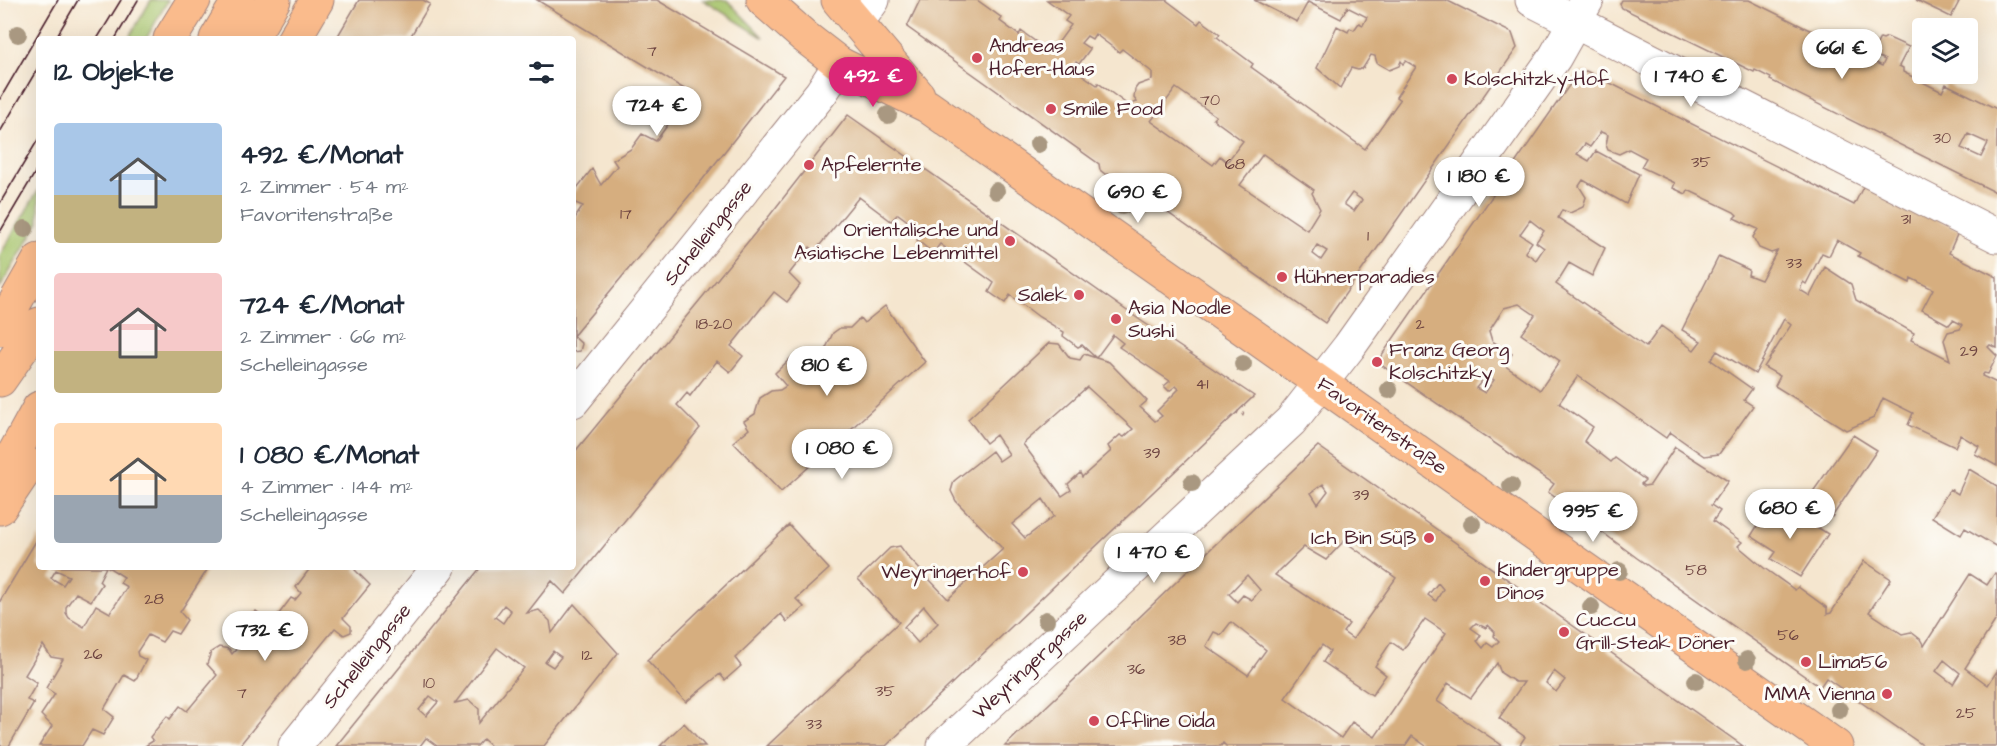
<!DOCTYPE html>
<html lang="de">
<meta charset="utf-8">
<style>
:root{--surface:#fff;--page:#f2f2f3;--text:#1f2937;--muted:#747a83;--accent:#db2777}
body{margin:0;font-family:"Architects Daughter",sans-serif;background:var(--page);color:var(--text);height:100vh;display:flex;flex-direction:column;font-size:22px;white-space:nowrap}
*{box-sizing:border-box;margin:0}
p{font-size:20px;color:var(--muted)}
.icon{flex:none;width:33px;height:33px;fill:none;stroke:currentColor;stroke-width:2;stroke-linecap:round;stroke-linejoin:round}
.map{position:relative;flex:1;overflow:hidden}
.panel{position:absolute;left:36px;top:36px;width:540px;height:534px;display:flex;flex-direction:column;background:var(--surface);border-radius:6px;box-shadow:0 6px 24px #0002}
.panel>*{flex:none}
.controls{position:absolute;left:1912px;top:18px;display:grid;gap:12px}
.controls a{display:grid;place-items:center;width:66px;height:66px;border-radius:6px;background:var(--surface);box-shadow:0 6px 24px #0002;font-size:30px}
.price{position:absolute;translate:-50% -51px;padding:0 14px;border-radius:21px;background:#fff;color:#222;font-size:20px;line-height:39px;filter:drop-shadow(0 2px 3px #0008)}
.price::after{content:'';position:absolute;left:50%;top:36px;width:18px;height:14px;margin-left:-9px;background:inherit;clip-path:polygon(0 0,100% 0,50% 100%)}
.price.current{background:var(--accent);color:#fff}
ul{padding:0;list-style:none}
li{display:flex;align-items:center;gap:18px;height:150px;padding:0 18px}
li span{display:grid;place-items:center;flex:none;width:168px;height:120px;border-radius:6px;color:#555}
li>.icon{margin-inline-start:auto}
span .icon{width:72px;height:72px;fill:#fffc;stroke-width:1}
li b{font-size:26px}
h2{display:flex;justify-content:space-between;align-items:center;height:72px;padding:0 18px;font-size:26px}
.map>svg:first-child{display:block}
</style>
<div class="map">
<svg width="1997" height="746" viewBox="0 0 1997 746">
<rect width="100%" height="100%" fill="#fdfcf7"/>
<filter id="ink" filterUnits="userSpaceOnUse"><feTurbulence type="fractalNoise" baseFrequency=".0167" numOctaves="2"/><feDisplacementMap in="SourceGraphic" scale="12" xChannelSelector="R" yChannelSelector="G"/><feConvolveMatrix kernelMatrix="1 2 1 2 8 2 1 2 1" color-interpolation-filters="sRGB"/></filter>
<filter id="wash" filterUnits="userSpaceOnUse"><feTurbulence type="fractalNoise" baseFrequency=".008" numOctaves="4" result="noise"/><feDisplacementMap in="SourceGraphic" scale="24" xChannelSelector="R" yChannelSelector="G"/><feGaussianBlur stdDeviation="1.35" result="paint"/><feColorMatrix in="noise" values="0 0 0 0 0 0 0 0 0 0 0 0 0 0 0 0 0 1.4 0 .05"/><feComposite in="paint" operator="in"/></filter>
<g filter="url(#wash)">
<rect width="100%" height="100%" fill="#f5e6cf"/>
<path fill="#a6c36a" stroke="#78714a" stroke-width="1.5" d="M151,0H168L146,39H128Z
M703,0H727L763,37H762Z
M39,189V222L0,288V255Z"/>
<g id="blocks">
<path fill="#d6ae7f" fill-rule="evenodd" d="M359,0H423L430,4L409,39H336Z
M537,0H657L784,76L703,179L573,336L582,344L580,351L573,352V221L583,206L573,202V193L592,169L601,185L617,166L613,160L631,149L642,134L656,141L691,93Z
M920,0H977L1002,18L1000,21L1019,35L1021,31L1046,49L1050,44L1055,47L1071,25L1065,21L1069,16L1047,0H1166L1198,24L1201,20L1220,34L1217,37L1253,64L1251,67L1365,149L1400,100L1396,97L1416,67L1406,61L1403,64L1401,61L1399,66L1389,70L1377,63L1375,56L1371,55L1363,68L1358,70L1351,68L1340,88L1317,68L1337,26L1348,32L1350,28L1354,30L1359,23L1363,25L1367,17L1347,7L1341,19L1308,2L1297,22L1254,0H1446L1512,33L1517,48L1325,323L1114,175L1105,174L1100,170L1099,164L907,27ZM1095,34L1119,52L1122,49L1152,72V80L1138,85L1135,89L1134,98L1137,102L1128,105L1098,83L1097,85L1071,67L1076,62L1079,64L1090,49L1081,43L1087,36L1092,39ZM1176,88L1216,116L1213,119L1243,141L1227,162L1220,156L1213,165L1151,121ZM1263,154L1314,190L1312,193L1320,209L1307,230L1240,185ZM1352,193L1362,200L1354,211L1344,204ZM1317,245L1327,251L1321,260L1312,253Z
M1622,0H1749L1882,66L1885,60L1877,56V51L1874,50L1880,38L1883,39L1887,37L1909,47L1899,66L1903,68V72L1942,92L1946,84L1997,109V193L1770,80L1771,78L1755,70L1754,72L1622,8L1620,4ZM1968,134L1988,143L1981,157L1961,148Z
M1916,0H1960L1951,17Z
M1586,71L1854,205L1865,183L1959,230L1949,253L1997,277V348L1990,345L1988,347L1997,356L1988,374L1984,373L1982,376L1997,383V466L1975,454L1979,446L1960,435L1955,447L1908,425L1913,413L1883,398L1874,418L1846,430L1775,386L1780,376L1764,367L1791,325L1784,319L1755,374L1717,351L1711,360L1752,389L1744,400L1753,406L1719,454L1704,456L1670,432L1666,438L1578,376L1559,403L1593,427L1584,441L1611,462L1615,458L1645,480L1641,484L1644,486L1650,485L1675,447L1728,481L1711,505L1720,511L1713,521L1742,542L1738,546L1764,568L1795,590L1798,587L1827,608V614L1831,613L1864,561L1891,579L1869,612L1902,634L1911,632L1920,639L1924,646L1970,574L1987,585L1995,573L1997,574V618L1965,668L1988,685L1997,671V746H1924L1826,678L1820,687L1637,558L1548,492L1554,484L1377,362L1575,77L1578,73ZM1601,132L1608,135L1606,145L1608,150L1619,154L1629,149L1646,158L1641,167L1675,183L1673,188L1686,194L1688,190L1734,212L1737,215L1734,218L1758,229L1753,237L1759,248L1771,253L1777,251L1761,280L1748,275L1749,270L1719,256L1682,330L1701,341L1694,350L1661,326L1646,347L1556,284L1569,263L1592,276L1605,248L1558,218L1562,210L1570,213L1583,207L1586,197L1579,186L1583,180L1626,204L1639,174L1596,151L1589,161L1577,154L1585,144L1590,147ZM1530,220L1544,231L1536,242L1544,248L1536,260L1525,252L1532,242L1520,234ZM1837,240L1860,253L1858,256L1910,283L1911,278L1933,289L1922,310L1949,325L1953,320L1963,325L1960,329L1948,332L1944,340L1950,360L1911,340L1914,333L1856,300L1851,284L1825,267L1810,296L1800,290L1803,282L1806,284L1822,253L1829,256ZM1519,304L1535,315L1521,334L1560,361L1540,390L1504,365L1512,354L1492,341L1489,331L1504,308ZM1487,375L1494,380L1485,393L1476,388ZM1944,660L1960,673L1953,684L1936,671Z
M848,115L1140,320L1254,396L886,746H767L899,622L858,579L890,548L900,546L908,557L948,599L1003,549L956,501L951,491L954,481L992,451L999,461L1009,454L996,435L986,443L968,419L1049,343L1059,344L1070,358L1080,360L1084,354L1096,358L1082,345L1078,347L1063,336L1064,332L1039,317L1010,295L1005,303L989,292L994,283L940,244L933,253L917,240L924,233L898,214L891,221L859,197L815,251L810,247L789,274L800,285L787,302L774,292L731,346L743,356L730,372L717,361L690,396L687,393L677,405L700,428L565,594L552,581L527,613L539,610L550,621L552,633L574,604L618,653L544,746H491L483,739L477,746H437L426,738L420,746H336L481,567H573V454L770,215ZM1113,335L1123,343L1119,347L1170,381L1164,386L1169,391L1176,386L1179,389L1157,411L1162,416L1155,421L1140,407L1147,401L1109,362L1096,358ZM1087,387L1133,429L1124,437L1120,435L1108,446L1111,451L1082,477L1080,473L1068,484L1071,490L1062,496L1023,444ZM1043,499L1054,516L1025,538L1012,524ZM504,605L511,611L503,623L495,617ZM924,606L938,623L918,643L904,627ZM497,648L524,668L479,723V709L469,700L455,703ZM553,651L561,657L553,667L545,662ZM430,696L438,702L426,716L419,710Z
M885,306L925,362L781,492L733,442L749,429L744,421L755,414L760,398L771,391L780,390L786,386L775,373L792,357L806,375L820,364L815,359L825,350L833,333L840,328H850L860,318L864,323Z
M1853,435L1877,450L1832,517L1807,500Z
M1318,446L1422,519L1743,746H1519L1525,737L1499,718L1524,682H1515L1501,673L1497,663L1471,698L1448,683L1437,701L1503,746H1426L1412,736L1405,746H1226L1223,743L1221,746H1005ZM1323,484L1328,491L1318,504L1311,493ZM1344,541L1396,578L1353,639L1343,632L1349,624L1275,575L1304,547L1326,560ZM1247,575L1260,590L1252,600L1243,595L1237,602L1229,594ZM1438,583L1443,589L1436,601L1428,595ZM1425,619L1446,633L1375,737L1352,722L1341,738L1285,698L1322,645L1330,651L1323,662L1372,695L1386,675L1375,666L1391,642L1403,650ZM1231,622L1266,650L1248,675L1206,646L1214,632L1221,635ZM1476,623L1486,628L1488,625L1495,632L1494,636L1499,641L1493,647L1487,643L1483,648L1477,641L1481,635L1471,628ZM1554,671L1565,680L1556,692L1546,683Z
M1969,469L1997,486V547L1965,528L1961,535L1932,517L1950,489L1958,494Z
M1769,507L1795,524L1800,516L1828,534L1800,577L1771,559L1776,552L1751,536Z
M789,525L829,569L796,599L804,607L787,622L781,614L735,658L741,666L725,680L720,674L686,702L647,660Z
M39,536V567H106L99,581L102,584L91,601L76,593L66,607V613L69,618L84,627L96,605L110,613L127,587L120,583L124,577L108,567H209L180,612L187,620L178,634L170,631L162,642L148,635L137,652L138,656L146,660L135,681L124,675L104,709L114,717L103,735L92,730L82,746H39L52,726L41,715L55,694L46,688L63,659L51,657L43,645L25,675L37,683L27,700L34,703L9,746H0V601ZM56,570L69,576L63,585L51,578Z
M311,567H357L355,570L370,585L343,618L351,626V632L344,635L335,628L239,746H145L153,741L150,737L167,716L170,719L180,706L187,711L217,675L207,664L211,652L219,647L229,649L232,654L252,632L244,624L256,611L272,623L291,598L295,600L301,593L296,587Z
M684,723L705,746H660Z"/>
</g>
</g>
<g filter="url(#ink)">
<use href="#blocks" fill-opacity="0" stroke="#a0827d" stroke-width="1.5"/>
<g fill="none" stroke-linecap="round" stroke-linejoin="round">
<g stroke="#a0827d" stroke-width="35">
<path id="minor" d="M1532,0L1997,236
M857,23L873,0
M573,401L821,93L840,64
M295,746L439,567
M944,746L1291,421L1349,347L1555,57L1587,0"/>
</g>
<g stroke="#a0827d" stroke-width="35">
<path id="major" d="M763,0L805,37L840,64L927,106L1836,746
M838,0L918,95
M170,39L194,0
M216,39L239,0
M251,39L274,0
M294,39L317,0
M0,329L39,260
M0,380L39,324
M0,479L39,408
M0,508L29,465"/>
</g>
<path stroke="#a0827d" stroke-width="4" stroke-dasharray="1.5 4.5" stroke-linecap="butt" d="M1237,412L1247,416"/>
<use href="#minor" stroke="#fff" stroke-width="33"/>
<use href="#major" stroke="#fabb8c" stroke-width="33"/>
<path stroke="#4a1f2b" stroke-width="1.5" d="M55,39L78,0
M97,39L121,0
M115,39L138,0
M0,99L58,0
M0,132L39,66
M0,203L39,138
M0,232L39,166"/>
</g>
<g fill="#a99881">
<circle cx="18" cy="34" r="9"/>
<circle cx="888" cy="115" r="9"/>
<circle cx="1038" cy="144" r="9"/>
<circle cx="996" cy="191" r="9"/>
<circle cx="1122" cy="206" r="9"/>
<circle cx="25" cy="229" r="9"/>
<circle cx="1243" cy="364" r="9"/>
<circle cx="1389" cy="390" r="9"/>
<circle cx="1192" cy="483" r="9"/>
<circle cx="1511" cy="486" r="9"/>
<circle cx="1472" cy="524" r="9"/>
<circle cx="1619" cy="571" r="9"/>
<circle cx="1591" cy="607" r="9"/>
<circle cx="1046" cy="620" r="9"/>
<circle cx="1747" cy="660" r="9"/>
<circle cx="1696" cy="681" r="9"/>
<circle cx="1839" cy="710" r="9"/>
</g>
</g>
<g fill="#d1495b" stroke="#fdfcf7" stroke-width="2">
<circle cx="977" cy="58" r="6"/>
<circle cx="1452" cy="79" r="6"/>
<circle cx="1051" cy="109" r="6"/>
<circle cx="809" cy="165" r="6"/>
<circle cx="1010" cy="241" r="6"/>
<circle cx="1282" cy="277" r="6"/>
<circle cx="1079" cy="295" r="6"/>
<circle cx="1116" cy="319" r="6"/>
<circle cx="1377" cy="362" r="6"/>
<circle cx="1429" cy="538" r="6"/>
<circle cx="1023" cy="572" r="6"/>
<circle cx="1485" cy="581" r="6"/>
<circle cx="1564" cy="632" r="6"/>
<circle cx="1806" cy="662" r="6"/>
<circle cx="1887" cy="694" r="6"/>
<circle cx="1094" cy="721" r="6"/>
</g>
<g text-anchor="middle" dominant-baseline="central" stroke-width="6" stroke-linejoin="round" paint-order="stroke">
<g font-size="16" fill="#6d4340">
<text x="652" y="51">7</text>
<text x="1210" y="100">70</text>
<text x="1942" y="138">30</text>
<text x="1701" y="162">35</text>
<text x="1235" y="164">68</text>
<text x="626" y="214">17</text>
<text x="1906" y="219">31</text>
<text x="1368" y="236">1</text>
<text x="1794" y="263">33</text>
<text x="714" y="324">18-20</text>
<text x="1420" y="324">2</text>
<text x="1969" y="351">29</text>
<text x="1202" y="384">41</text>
<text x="1152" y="453">39</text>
<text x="1361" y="495">39</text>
<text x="1696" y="570">58</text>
<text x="154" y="599">28</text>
<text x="1788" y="635">56</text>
<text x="1177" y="640">38</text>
<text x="93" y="654">26</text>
<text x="587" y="655">12</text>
<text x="1136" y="669">36</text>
<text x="429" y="683">10</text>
<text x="885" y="691">35</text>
<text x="242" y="693">7</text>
<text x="1966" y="713">25</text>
<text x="814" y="724">33</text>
</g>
<g font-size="20" fill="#4a1f2b" stroke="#fdfcf7" text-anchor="start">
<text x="989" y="46">Andreas<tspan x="989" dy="23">Hofer-Haus</tspan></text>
<text x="1464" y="79">Kolschitzky-Hof</text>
<text x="1063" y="109">Smile Food</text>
<text x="821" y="165">Apfelernte</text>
<text x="998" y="230" text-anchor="end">Orientalische und<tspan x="998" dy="23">Asiatische Lebenmittel</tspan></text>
<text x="1294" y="277">Hühnerparadies</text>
<text x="1067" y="295" text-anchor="end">Salek</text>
<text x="1128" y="308">Asia Noodle<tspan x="1128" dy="23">Sushi</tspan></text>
<text x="1389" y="350">Franz Georg<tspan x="1389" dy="23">Kolschitzky</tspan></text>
<text x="1417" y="538" text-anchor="end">Ich Bin Süß</text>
<text x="1497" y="570">Kindergruppe<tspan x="1497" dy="23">Dinos</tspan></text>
<text x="1011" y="572" text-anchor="end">Weyringerhof</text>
<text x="1576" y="620">Cuccu<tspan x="1576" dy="23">Grill-Steak Döner</tspan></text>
<text x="1818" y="662">Lima56</text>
<text x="1875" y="694" text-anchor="end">MMA Vienna</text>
<text x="1106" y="721">Offline Oida</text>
</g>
<g font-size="20" fill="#4a1f2b" stroke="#fdfcf7">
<text transform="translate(708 233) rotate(-51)">Schelleingasse</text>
<text transform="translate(1382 426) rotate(35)">Favoritenstraße</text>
<text transform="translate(367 656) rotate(-51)">Schelleingasse</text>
<text transform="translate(1030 665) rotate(-43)">Weyringergasse</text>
</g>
</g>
</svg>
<div class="controls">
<a><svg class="icon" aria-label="layers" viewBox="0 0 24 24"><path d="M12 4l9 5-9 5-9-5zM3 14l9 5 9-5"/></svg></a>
</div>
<b class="price" style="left:1842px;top:80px">661 €</b>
<b class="price current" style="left:873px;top:108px">492 €</b>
<b class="price" style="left:1691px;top:108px">1 740 €</b>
<b class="price" style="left:657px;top:137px">724 €</b>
<b class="price" style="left:1479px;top:208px">1 180 €</b>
<b class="price" style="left:1138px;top:224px">690 €</b>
<b class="price" style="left:827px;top:397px">810 €</b>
<b class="price" style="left:842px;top:480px">1 080 €</b>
<b class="price" style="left:1790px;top:540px">680 €</b>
<b class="price" style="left:1593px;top:543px">995 €</b>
<b class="price" style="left:1154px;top:584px">1 470 €</b>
<b class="price" style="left:265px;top:662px">732 €</b>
<section class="panel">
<h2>12 Objekte<svg class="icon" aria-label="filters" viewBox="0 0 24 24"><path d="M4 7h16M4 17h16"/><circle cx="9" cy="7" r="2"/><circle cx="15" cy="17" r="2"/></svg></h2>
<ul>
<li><span style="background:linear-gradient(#a9c7e8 60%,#c2b280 0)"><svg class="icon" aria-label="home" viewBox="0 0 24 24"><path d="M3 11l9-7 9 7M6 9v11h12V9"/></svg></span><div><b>492 €/Monat</b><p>2 Zimmer · 54 m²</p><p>Favoritenstraße</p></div></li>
<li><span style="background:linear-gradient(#f6c9c9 65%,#c2b280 0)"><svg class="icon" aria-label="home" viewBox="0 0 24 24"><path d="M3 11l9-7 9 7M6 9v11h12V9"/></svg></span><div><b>724 €/Monat</b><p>2 Zimmer · 66 m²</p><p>Schelleingasse</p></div></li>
<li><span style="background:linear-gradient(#ffd9b3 60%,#9aa5b1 0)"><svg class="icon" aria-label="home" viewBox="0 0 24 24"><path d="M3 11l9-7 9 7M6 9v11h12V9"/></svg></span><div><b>1 080 €/Monat</b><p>4 Zimmer · 144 m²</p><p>Schelleingasse</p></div></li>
</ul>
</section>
</div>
